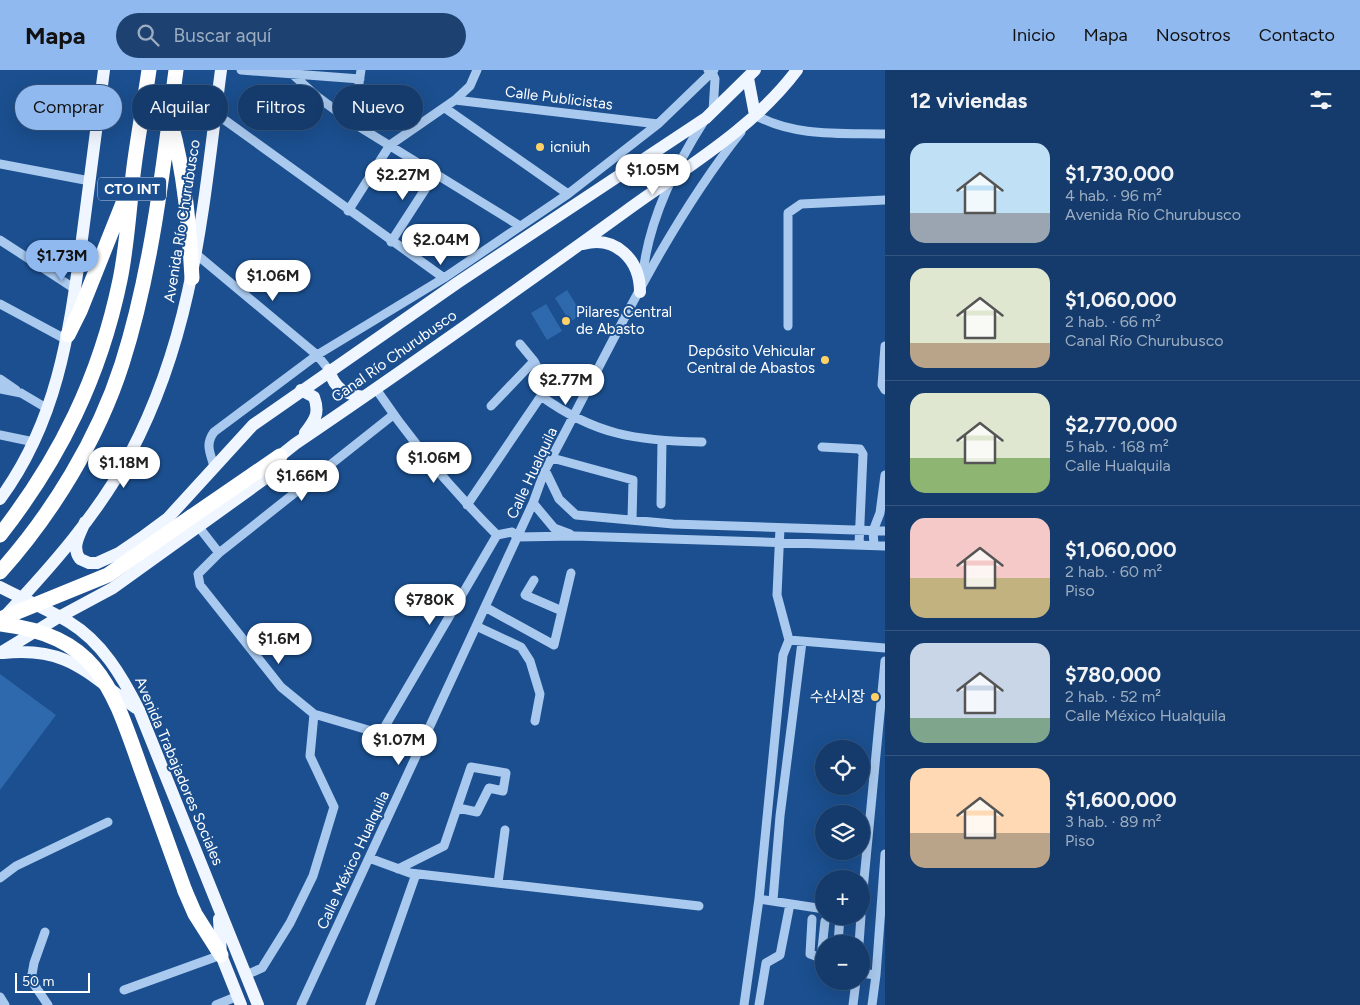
<!DOCTYPE html>
<html lang="es">
<meta charset="utf-8">
<style>
:root{--surface:#143b6b;--page:#1d4271;--text:#f1f3f6;--muted:#9dadc1;--line:#33557e;--accent:#90b9f0}
body{margin:0;font-family:Figtree,"Noto Sans KR",sans-serif;background:var(--page);color:var(--text);height:100vh;display:flex;flex-direction:column;font-size:19px;white-space:nowrap}
*{box-sizing:border-box;margin:0}
p{font-size:16px;color:var(--muted)}
.icon{flex:none;width:28px;height:28px;fill:none;stroke:currentColor;stroke-width:2;stroke-linecap:round;stroke-linejoin:round}
.map{position:relative;flex:1;overflow:hidden}
.sheet{display:flex;flex-direction:column;background:var(--surface);width:475px}
.sheet>*{flex:none}
.banner{position:absolute;left:15px;top:15px;width:475px;height:45px;display:flex;gap:10px}
.controls{position:absolute;left:815px;top:670px;display:grid;gap:10px}
.controls a{display:grid;place-items:center;width:55px;height:55px;border-radius:50%;background:var(--surface);box-shadow:0 5px 20px #0002,0 0 0 1px var(--line);font-size:25px}
.scale{position:absolute;left:15px;bottom:12px;width:75px;box-sizing:border-box;padding-left:5px;border:2px solid #fff;border-top:0;font-size:14px;line-height:18px;white-space:nowrap;color:#fff;-webkit-text-stroke:4px #1b4f8f;paint-order:stroke}
.price{position:absolute;translate:-50% -42px;padding:0 11px;border-radius:18px;background:#fff;color:#222;font-size:16px;line-height:32px;filter:drop-shadow(0 1px 2px #0008)}
.price::after{content:'';position:absolute;left:50%;top:30px;width:15px;height:11px;margin-left:-8px;background:inherit;clip-path:polygon(0 0,100% 0,50% 100%)}
.price.active{background:var(--accent);color:#111}
ul{padding:0;list-style:none}
li{display:flex;align-items:center;gap:15px;height:125px;padding:0 25px}
li+li{border-top:1px solid var(--line)}
li span{display:grid;place-items:center;flex:none;width:140px;height:100px;border-radius:15px;color:#555}
li>.icon{margin-inline-start:auto}
span .icon{width:60px;height:60px;fill:#fffc;stroke-width:1}
li b{font-size:21px}
h2{display:flex;justify-content:space-between;align-items:center;height:60px;padding:0 25px;font-size:21px}
.pill{padding:0 18px;border-radius:22px;background:var(--surface);box-shadow:0 5px 20px #0002,0 0 0 1px var(--line);font-size:18px;line-height:45px}
.pill.active{background:var(--accent);color:#111}
header{display:flex;align-items:center;gap:30px;box-sizing:border-box;height:70px;padding:0 25px;background:var(--accent);color:#111}
header strong{font-size:24px}
nav{display:flex;gap:28px;margin-inline-start:auto;font-size:18px}
.search{width:350px;height:45px;background:var(--page);display:flex;align-items:center;gap:12px;box-sizing:border-box;padding:0 18px;border-radius:28px;color:var(--muted);font-size:19px}
main{display:flex;flex:1;min-height:0}
.map>svg:first-child{display:block}
</style>
<header>
<strong>Mapa</strong>
<div class="search"><svg class="icon" aria-label="search" viewBox="0 0 24 24"><circle cx="10" cy="10" r="6"/><path d="M15 15l6 6"/></svg>Buscar aquí</div>
<nav><a>Inicio</a><a>Mapa</a><a>Nosotros</a><a>Contacto</a></nav>
</header>
<main>
<div class="map">
<svg width="885" height="935" viewBox="0 0 885 935">
<rect width="100%" height="100%" fill="#1b4f8f"/>
<path fill="#2e69ad" d="M567,220L582,244L570,252L555,228Z
M546,234L562,261L547,270L531,243Z
M0,604L56,645L0,720Z"/>
<g fill="none" stroke-linecap="round" stroke-linejoin="round">
<path stroke="#a9c9ee" stroke-width="9" d="M241,0L360,9
M708,0L712,2L715,9L713,41
M292,4L319,28L353,53L520,156
M455,30L658,54
M445,38L568,124
M215,43L444,208
M752,48L755,45C794,67 841,63 885,64
M353,53L361,0
M0,94L90,111
M348,141L390,75L455,30L470,16L477,0
M0,170L75,219
M391,172L435,104
M196,184L317,285L329,300
M642,213C646,157 674,98 704,51
M0,234L67,270
M788,256V143L801,134L885,130
M520,274L534,291L545,313L541,326C595,365 637,371 702,372
M885,276L882,315L885,320
M0,309L16,320
M0,319L21,323L48,339
M376,319C411,371 452,420 497,465
M491,336L534,291
M393,345L219,483L198,504L200,515L281,617L314,644L375,662L384,658L497,465
M0,365L34,372
M822,377L860,379L863,384L859,475
M552,388L633,410L632,450
M214,396C210,383 205,374 214,362L317,285L444,208L568,124L658,54L714,0
M545,400L559,429L576,445L673,454L885,461
M533,433L554,458L570,464
M661,434L662,371
M467,435L541,326
M198,456L219,483
M497,465L512,462L517,467L575,466L885,476
M874,475L873,461L880,443L885,405
M534,510L525,525L562,541
M485,537L554,575L571,503
M476,556L521,577L530,591L540,624L535,651
M789,570L885,578
M369,788L410,803L699,836
M398,799L444,776L471,697L506,703L503,721L489,718L477,742L458,738
M0,808L16,796L108,752
M498,813L505,760
M759,829L824,839
M773,830L780,746L802,572
M861,841L885,591
M812,849L810,884L824,889
M45,862L34,893L31,910L48,935
M838,874L840,846
M859,874L861,846
M821,888L825,851
M861,903L876,905L872,935
M246,905L262,898L290,853L313,806L334,737L310,686L314,644
M876,905L885,784
M124,920L221,885
M0,927L5,935
M216,935L238,926
M301,935L533,433L545,400C607,286 660,164 741,62
M370,935L416,804
M744,935L759,829L783,585L789,570L777,525L780,458
M759,935L766,893L780,885L790,834
M853,935L856,911"/>
<path stroke="#f0f6ff" stroke-width="12" d="M748,8L755,45
M583,174C616,165 640,190 640,222
M329,300C335,320 345,324 364,327
M301,320L314,327C320,343 315,350 305,363
M0,429C58,350 69,263 82,169C89,113 97,56 104,0
M85,452C80,464 71,477 80,489L89,493H97L119,483L141,468L168,448L253,355L457,213L706,48L755,0
M0,517C23,529 47,539 69,552C102,572 122,606 139,640L258,935
M5,546C51,497 98,444 130,384C195,261 203,136 221,0
M0,583L59,547L113,518L263,410L280,386L295,374C407,298 517,220 626,141C685,98 753,59 797,0
M3,583C69,576 87,604 136,638
M219,849L221,885L241,935"/>
<path stroke="#fff" stroke-width="15" d="M171,54C185,103 189,157 192,208
M68,265L80,241L125,128
M191,447L280,386
M0,465C60,388 100,307 120,210C127,176 129,140 133,105C137,70 144,35 149,0
M0,502C52,444 98,369 122,294C152,200 163,98 176,0
M185,821L195,844L221,885"/>
<path stroke="#fff" stroke-width="15" d="M0,549L108,505L191,447
M0,554C98,566 112,617 141,699C156,740 170,780 185,821"/>
</g>
<g fill="#ffd166" stroke="#1b4f8f" stroke-width="2">
<circle cx="540" cy="77" r="5"/>
<circle cx="566" cy="251" r="5"/>
<circle cx="825" cy="290" r="5"/>
<circle cx="875" cy="627" r="5"/>
</g>
<g text-anchor="middle" dominant-baseline="central" stroke-width="4" stroke-linejoin="round" paint-order="stroke">
<rect fill="#1b4f8f" stroke="#bbcadd" stroke-width="1" x="98" y="107.5" width="68" height="23" rx="4"/>
<g font-size="14" font-weight="bold" fill="#fff">
<text x="132" y="119">CTO INT</text>
</g>
<g font-size="15" fill="#fff" stroke="#1b4f8f">
<text transform="translate(559 28) rotate(7)">Calle Publicistas</text>
<text transform="translate(182 151) rotate(-81)">Avenida Río Churubusco</text>
<text transform="translate(394 286) rotate(-35)">Canal Río Churubusco</text>
<text transform="translate(532 403) rotate(-65)">Calle Hualquila</text>
<text transform="translate(179 701) rotate(67)">Avenida Trabajadores Sociales</text>
<text transform="translate(353 790) rotate(-65)">Calle México Hualquila</text>
</g>
<g font-size="15" fill="#fff" stroke="#1b4f8f" text-anchor="start">
<text x="550" y="77">icniuh</text>
<text x="576" y="242">Pilares Central<tspan x="576" dy="17">de Abasto</tspan></text>
<text x="815" y="281" text-anchor="end">Depósito Vehicular<tspan x="815" dy="17">Central de Abastos</tspan></text>
<text x="865" y="627" text-anchor="end">수산시장</text>
</g>
</g>
</svg>
<div class="controls">
<a><svg class="icon" aria-label="locate" viewBox="0 0 24 24"><circle cx="12" cy="12" r="6"/><path d="M12 2v4M12 18v4M2 12h4M18 12h4"/></svg></a>
<a><svg class="icon" aria-label="layers" viewBox="0 0 24 24"><path d="M12 4l9 5-9 5-9-5zM3 14l9 5 9-5"/></svg></a>
<a>+</a>
<a>−</a>
</div>
<div class="scale">50 m</div>
<b class="price" style="left:653px;top:126px">$1.05M</b>
<b class="price" style="left:403px;top:131px">$2.27M</b>
<b class="price" style="left:441px;top:196px">$2.04M</b>
<b class="price active" style="left:62px;top:212px">$1.73M</b>
<b class="price" style="left:273px;top:232px">$1.06M</b>
<b class="price" style="left:566px;top:336px">$2.77M</b>
<b class="price" style="left:434px;top:414px">$1.06M</b>
<b class="price" style="left:124px;top:419px">$1.18M</b>
<b class="price" style="left:302px;top:432px">$1.66M</b>
<b class="price" style="left:430px;top:556px">$780K</b>
<b class="price" style="left:279px;top:595px">$1.6M</b>
<b class="price" style="left:399px;top:696px">$1.07M</b>
<div class="banner">
<a class="pill active">Comprar</a>
<a class="pill">Alquilar</a>
<a class="pill">Filtros</a>
<a class="pill">Nuevo</a>
</div>
</div>
<section class="sheet">
<h2>12 viviendas<svg class="icon" aria-label="filters" viewBox="0 0 24 24"><path d="M4 7h16M4 17h16"/><circle cx="9" cy="7" r="2"/><circle cx="15" cy="17" r="2"/></svg></h2>
<ul>
<li><span style="background:linear-gradient(#bfe0f5 70%,#9aa5b1 0)"><svg class="icon" aria-label="home" viewBox="0 0 24 24"><path d="M3 11l9-7 9 7M6 9v11h12V9"/></svg></span><div><b>$1,730,000</b><p>4 hab. · 96 m²</p><p>Avenida Río Churubusco</p></div></li>
<li><span style="background:linear-gradient(#dfe7d0 75%,#b9a48a 0)"><svg class="icon" aria-label="home" viewBox="0 0 24 24"><path d="M3 11l9-7 9 7M6 9v11h12V9"/></svg></span><div><b>$1,060,000</b><p>2 hab. · 66 m²</p><p>Canal Río Churubusco</p></div></li>
<li><span style="background:linear-gradient(#dfe7d0 65%,#8fb573 0)"><svg class="icon" aria-label="home" viewBox="0 0 24 24"><path d="M3 11l9-7 9 7M6 9v11h12V9"/></svg></span><div><b>$2,770,000</b><p>5 hab. · 168 m²</p><p>Calle Hualquila</p></div></li>
<li><span style="background:linear-gradient(#f6c9c9 60%,#c2b280 0)"><svg class="icon" aria-label="home" viewBox="0 0 24 24"><path d="M3 11l9-7 9 7M6 9v11h12V9"/></svg></span><div><b>$1,060,000</b><p>2 hab. · 60 m²</p><p>Piso</p></div></li>
<li><span style="background:linear-gradient(#c9d6e8 75%,#7fa58c 0)"><svg class="icon" aria-label="home" viewBox="0 0 24 24"><path d="M3 11l9-7 9 7M6 9v11h12V9"/></svg></span><div><b>$780,000</b><p>2 hab. · 52 m²</p><p>Calle México Hualquila</p></div></li>
<li><span style="background:linear-gradient(#ffd9b3 65%,#b9a48a 0)"><svg class="icon" aria-label="home" viewBox="0 0 24 24"><path d="M3 11l9-7 9 7M6 9v11h12V9"/></svg></span><div><b>$1,600,000</b><p>3 hab. · 89 m²</p><p>Piso</p></div></li>
</ul>
</section>
</main>
